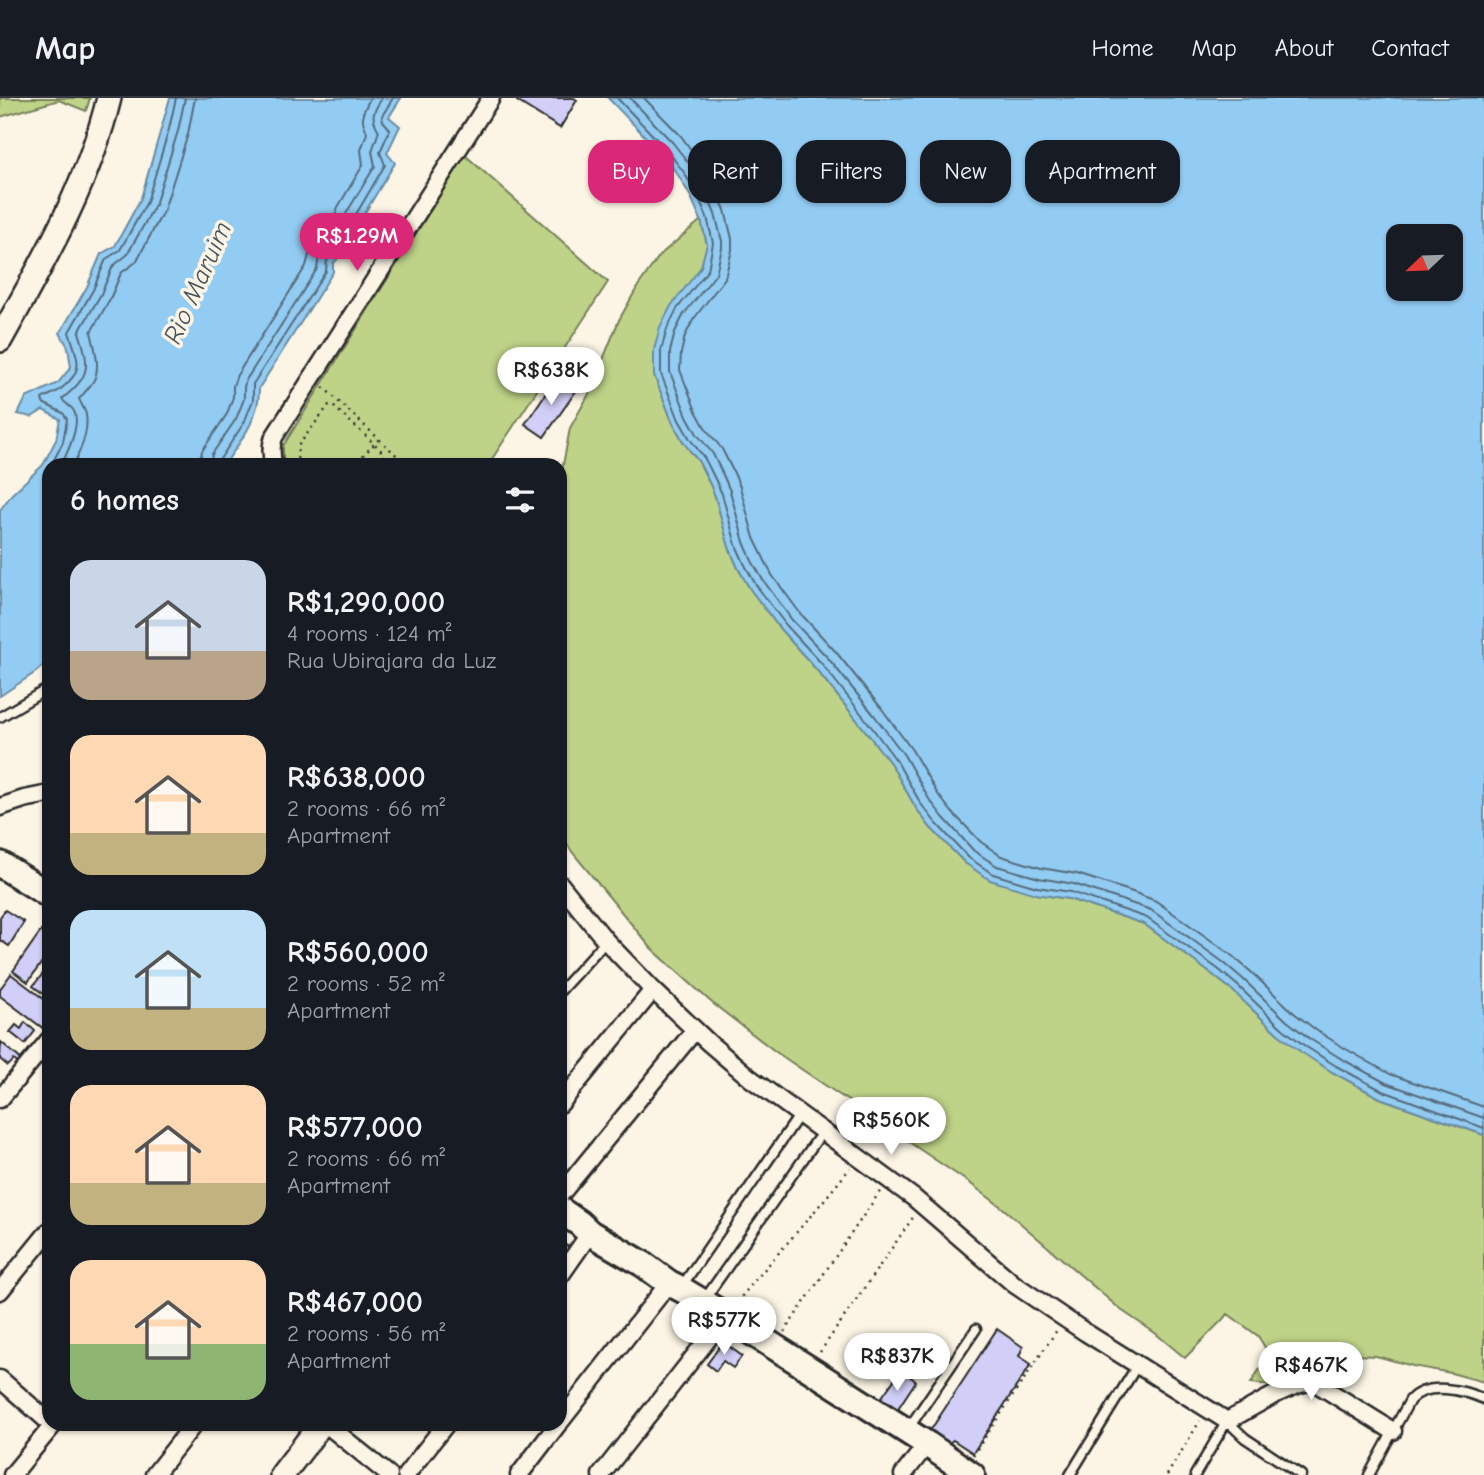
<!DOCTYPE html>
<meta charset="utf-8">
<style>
:root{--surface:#171b24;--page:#242831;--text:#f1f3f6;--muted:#9ea1a6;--line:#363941;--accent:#db2777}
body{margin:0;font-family:"Comic Neue",sans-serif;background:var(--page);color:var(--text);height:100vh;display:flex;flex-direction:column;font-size:26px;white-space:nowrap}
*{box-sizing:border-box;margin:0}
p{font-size:23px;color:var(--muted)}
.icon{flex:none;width:38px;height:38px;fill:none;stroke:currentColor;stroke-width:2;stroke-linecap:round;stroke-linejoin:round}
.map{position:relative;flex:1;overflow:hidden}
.details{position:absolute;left:42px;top:360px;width:525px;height:973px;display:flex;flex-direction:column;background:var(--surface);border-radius:21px;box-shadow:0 2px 5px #0004}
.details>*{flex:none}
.guide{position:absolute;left:588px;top:42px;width:665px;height:63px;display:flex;gap:14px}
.needle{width:46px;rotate:247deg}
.controls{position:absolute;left:1386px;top:126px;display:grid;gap:14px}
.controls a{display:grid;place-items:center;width:77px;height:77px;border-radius:14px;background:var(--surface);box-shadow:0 2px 5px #0004;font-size:35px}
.price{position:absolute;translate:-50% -60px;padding:0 16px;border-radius:24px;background:#fff;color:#222;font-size:23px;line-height:46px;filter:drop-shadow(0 2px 4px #0008)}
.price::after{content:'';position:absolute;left:50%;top:42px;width:21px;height:16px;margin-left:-10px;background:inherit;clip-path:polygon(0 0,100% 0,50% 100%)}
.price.current{background:var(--accent);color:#fff}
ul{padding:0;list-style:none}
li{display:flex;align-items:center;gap:21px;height:175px;padding:0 28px}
li span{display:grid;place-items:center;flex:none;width:196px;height:140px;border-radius:21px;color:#555}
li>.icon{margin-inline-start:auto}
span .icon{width:84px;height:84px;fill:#fffc;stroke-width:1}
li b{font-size:30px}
h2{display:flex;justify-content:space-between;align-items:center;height:84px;padding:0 28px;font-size:30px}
.chip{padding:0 24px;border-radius:21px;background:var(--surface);box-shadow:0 2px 5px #0004;font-size:24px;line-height:63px}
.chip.current{background:var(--accent);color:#fff}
header{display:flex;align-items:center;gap:42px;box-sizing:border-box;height:98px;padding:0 35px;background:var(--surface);border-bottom:2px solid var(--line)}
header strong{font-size:33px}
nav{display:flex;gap:38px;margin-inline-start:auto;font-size:24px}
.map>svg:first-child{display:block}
</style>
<header>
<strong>Map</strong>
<nav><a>Home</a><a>Map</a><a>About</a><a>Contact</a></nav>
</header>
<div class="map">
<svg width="1484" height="1377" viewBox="0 0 1484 1377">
<rect width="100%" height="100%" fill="#fcf5e5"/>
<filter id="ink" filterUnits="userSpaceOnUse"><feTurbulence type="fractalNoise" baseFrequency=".0143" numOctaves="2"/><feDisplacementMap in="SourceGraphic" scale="14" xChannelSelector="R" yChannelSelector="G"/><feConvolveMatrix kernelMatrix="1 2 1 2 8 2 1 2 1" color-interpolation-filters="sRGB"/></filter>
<g filter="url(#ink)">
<path fill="#bfd388" stroke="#757f5a" stroke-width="2" d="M0,0H90L86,13L59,2L0,19Z
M465,57L608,184L488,367H286L283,360V348Z
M701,122L707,147L701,169L654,277L673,325L684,345L699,364L710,386L715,398L729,449L738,470L750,491L781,532L816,571L861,627L891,666L916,710L930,729L965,765L1036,796L1069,801L1144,826L1213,877L1232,892L1277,935L1332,974L1380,1000L1484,1037V1284L1451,1275L1413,1268L1376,1258L1333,1256L1293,1270L1268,1287L1251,1285L1269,1256L1258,1238L1228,1216L1185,1260L1155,1235L1121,1212L1004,1111L971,1086L776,954L711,904L651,850L573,755L560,736V383L570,330L589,296L619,222L638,188L660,157Z"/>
<path fill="#93ccf3" stroke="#698ca3" stroke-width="2" fill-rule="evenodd" d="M170,0H401L389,19L400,28L387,55L395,65L361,121L355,140L333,166V174L259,290C260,320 240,344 224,367L49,368V562L36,574L0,598V412L12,396L43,367L56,342L60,321L43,312L32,319L18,316L26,300L58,285L71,269L68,249L60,235L87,189L101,156L115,148L141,100Z
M608,0H1484V1037L1380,1000L1332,974L1301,954L1277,935L1232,892L1213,877L1144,826L1069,801L1036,796L990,782L965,765L930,729L916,710L891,666L861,627L816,571L781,532L750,491L738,470L729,449L715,398L710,386L699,364L684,345L673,325L654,277V252L660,229L671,208L701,169L707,146L701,122L691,99L678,77L661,55ZM1398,138H1451V191H1398Z"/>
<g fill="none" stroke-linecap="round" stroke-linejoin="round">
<path stroke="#556b7b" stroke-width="2" d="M617,0L666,51L683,73L697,96L707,119L713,145L708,172L677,211L667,231L661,253V276L679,322L690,341L705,361L716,383L722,396L736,447L745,467L756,487L786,527L822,566L867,623L896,662L921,706L936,725L969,760L993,776L1037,789L1071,794L1147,820L1218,871L1237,887L1282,930L1305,948L1336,968L1383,993L1484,1030
M630,0L673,45L691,68L705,92L715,116L722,143V150L716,176L684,216L675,234L670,254V274L687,318L697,336L713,356L724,379L730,393L744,444L752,463L763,482L792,522L828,560L874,617L904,657L929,701L943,719L974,753L997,768L1039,780L1074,786L1151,812L1223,864L1243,881L1287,923L1310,941L1340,960L1386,985L1484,1020
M644,0L681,38L700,64L714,87L725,112L732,141V152L725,180L693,222L685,238L681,255L680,272L696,313L706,331L722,351L734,375L740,389L754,440L772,477L800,515L836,554L882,611L912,652L937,695L951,713L981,744L1001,758L1041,770L1077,776L1130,793L1156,803L1230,856L1250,873L1294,915L1316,932L1346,951L1390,976L1484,1009
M51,368L63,344L67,321L63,315L43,305L42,301C48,297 57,295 62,290C87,271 76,257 69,234L93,192L106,161L120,152L147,104L169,31L176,0
M61,368C67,355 81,327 74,313C71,308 65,306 62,301C91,277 90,269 79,234L101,196L113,168L127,157L155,107L178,33L185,0
M73,368C80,353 89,334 86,317C85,311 81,306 79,301C84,295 90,289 94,282C101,268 94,248 91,234L110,201L121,175L136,164L164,112L188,36L195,0
M199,368L202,353L227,316L233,299V288L237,277L306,168L310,153L332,127L338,109L363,67L361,52L367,35L363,23V15L370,0
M210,368L212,356L236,321L244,301V289L246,282L317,171L319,158L341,132L347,114L375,68L372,53L379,33C370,19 373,14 382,0
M219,368L220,361L244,325L253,302V286L326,173L327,162L349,136L355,118L385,67L380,54L390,31L383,23L382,18L393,0"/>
</g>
<path fill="#d1cff8" stroke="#2b2b2b" stroke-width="2" d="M518,0H574L577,2L560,30L517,3Z
M557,279L576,293L544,339L525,326Z
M5,812L24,824L9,848L0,842V819Z
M41,833L49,839V854L28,884L13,873Z
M49,868V900L33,888Z
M11,876L49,905V924L44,931L0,898V891Z
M25,924L35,933L25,946L10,934L16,927L21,931Z
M1,944L24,964L21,968L14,962L8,968L0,961Z
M560,1144L571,1150L560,1165Z
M997,1231L1023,1249L1019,1258L1031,1266L973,1355L953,1342L949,1345L930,1333Z
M723,1244L742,1258L733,1270L723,1263L716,1273L707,1266Z
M901,1272L916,1283L893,1318L877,1306Z"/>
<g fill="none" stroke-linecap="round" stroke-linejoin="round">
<g stroke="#2b2b2b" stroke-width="13">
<path id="lane" d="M0,619L49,590
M560,893L606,843
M682,1188L800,1016
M704,1202L823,1033
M908,1331L976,1231
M1070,1377L1138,1266
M1195,1377L1227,1323L1245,1340L1301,1377
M1369,1377L1410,1302C1427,1283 1463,1292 1484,1301"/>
</g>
<g stroke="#2b2b2b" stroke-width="21">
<path id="street" d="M274,368C271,358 270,349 274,339L491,0
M0,709L24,701L49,696
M560,786L606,843L653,892L709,945L750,980L914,1100L1014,1186L1085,1234L1227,1323C1247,1313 1294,1282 1314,1284L1393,1333
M0,1001L49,942
M560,1006L653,892
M560,1097L695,932
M560,1178L590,1135
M0,1193L49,1133
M0,1281L49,1324
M560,1324L669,1185
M326,1326L389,1377
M12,1377L54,1326
M154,1377L194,1326
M406,1377L446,1326
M519,1377L558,1326
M601,1377L726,1218
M903,1377L927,1346"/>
</g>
<g stroke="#2b2b2b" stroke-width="28">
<path id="secondary" d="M0,242C43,164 88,87 109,0
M282,1377L321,1326"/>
</g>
<g stroke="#2b2b2b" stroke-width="30">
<path id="primary" d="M0,766L49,797
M560,1112L579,1125L590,1135L643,1166L669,1185L681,1191L726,1218L927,1346L972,1377"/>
</g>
<path stroke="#2b2b2b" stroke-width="2.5" stroke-dasharray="2 5" stroke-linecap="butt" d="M323,289L408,368
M298,368L297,357L298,348L329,307H332L380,351L390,368
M353,368L379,341
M737,1204C774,1159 814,1116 850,1070
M784,1234L881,1092
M820,1254L914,1118
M973,1357L1057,1232
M1167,1377L1200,1323"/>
<use href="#lane" stroke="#fcf5e5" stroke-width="8"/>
<use href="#street" stroke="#fcf5e5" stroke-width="16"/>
<use href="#secondary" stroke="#fcf5e5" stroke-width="23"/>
<use href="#primary" stroke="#fcf5e5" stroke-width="24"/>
</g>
</g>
<g text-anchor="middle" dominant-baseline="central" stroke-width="7" stroke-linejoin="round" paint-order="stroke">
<g font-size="26" font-style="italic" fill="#45535d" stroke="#fcf5e5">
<text transform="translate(198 185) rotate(-66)">Rio Maruim</text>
</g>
</g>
</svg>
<div class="controls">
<a><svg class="needle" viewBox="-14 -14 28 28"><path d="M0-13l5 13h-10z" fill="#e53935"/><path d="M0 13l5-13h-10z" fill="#9ea1a6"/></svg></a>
</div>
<b class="price current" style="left:357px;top:175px">R$1.29M</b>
<b class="price" style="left:551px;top:309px">R$638K</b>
<b class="price" style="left:891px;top:1059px">R$560K</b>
<b class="price" style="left:724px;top:1259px">R$577K</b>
<b class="price" style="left:897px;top:1295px">R$837K</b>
<b class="price" style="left:1311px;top:1304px">R$467K</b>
<div class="guide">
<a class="chip current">Buy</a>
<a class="chip">Rent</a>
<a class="chip">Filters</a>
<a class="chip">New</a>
<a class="chip">Apartment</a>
</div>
<section class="details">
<h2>6 homes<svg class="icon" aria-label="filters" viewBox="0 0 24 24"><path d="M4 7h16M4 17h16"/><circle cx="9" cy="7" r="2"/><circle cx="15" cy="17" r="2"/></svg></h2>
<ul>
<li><span style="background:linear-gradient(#c9d6e8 65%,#b9a48a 0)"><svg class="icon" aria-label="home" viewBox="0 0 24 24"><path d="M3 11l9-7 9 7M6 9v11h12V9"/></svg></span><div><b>R$1,290,000</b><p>4 rooms · 124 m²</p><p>Rua Ubirajara da Luz</p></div></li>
<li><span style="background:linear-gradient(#ffd9b3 70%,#c2b280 0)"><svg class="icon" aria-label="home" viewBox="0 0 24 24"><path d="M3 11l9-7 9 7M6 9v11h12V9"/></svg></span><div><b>R$638,000</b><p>2 rooms · 66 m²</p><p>Apartment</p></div></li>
<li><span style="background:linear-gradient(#bfe0f5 70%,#c2b280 0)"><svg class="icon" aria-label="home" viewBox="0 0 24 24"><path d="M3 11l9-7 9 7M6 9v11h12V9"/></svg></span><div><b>R$560,000</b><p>2 rooms · 52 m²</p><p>Apartment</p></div></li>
<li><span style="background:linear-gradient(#ffd9b3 70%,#c2b280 0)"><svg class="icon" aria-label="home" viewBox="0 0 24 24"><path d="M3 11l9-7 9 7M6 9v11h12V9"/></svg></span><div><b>R$577,000</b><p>2 rooms · 66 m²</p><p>Apartment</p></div></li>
<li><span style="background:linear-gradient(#ffd9b3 60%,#8fb573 0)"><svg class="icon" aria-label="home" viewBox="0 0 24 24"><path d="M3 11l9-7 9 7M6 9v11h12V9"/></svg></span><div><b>R$467,000</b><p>2 rooms · 56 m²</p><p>Apartment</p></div></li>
</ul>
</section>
</div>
